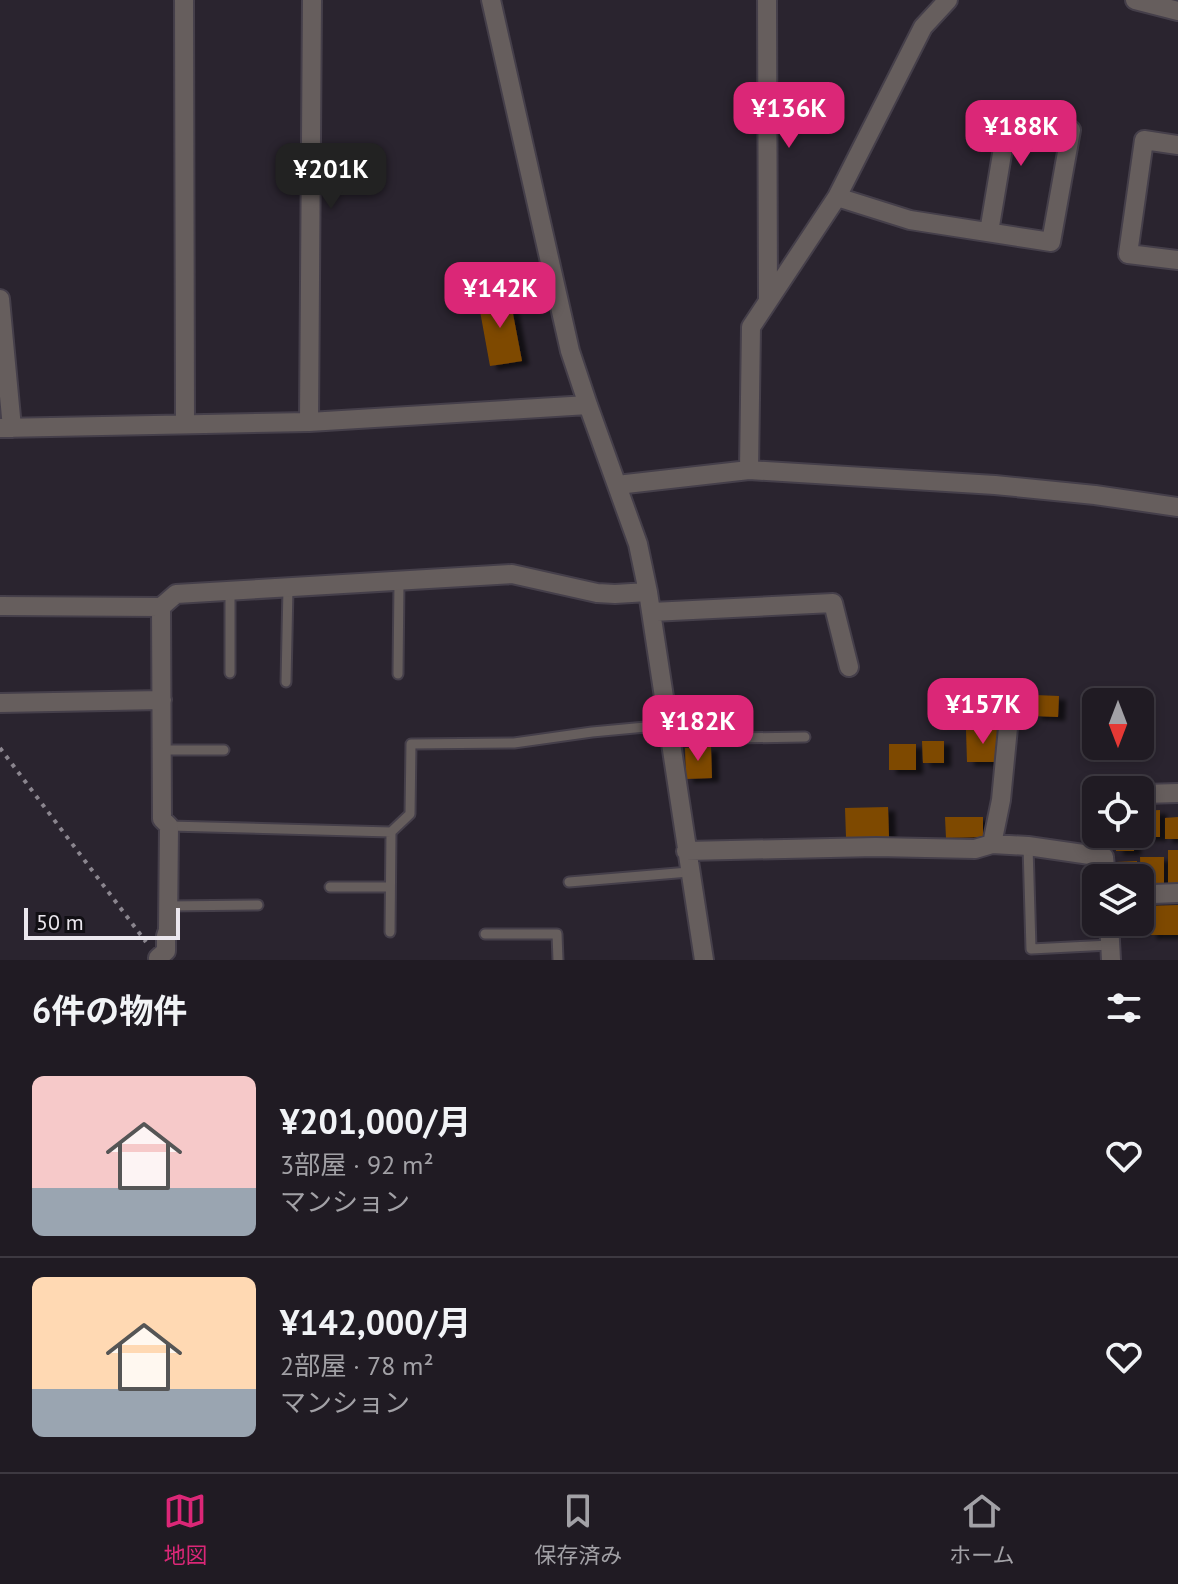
<!DOCTYPE html>
<html lang="ja">
<meta charset="utf-8">
<style>
:root{--surface:#201b23;--page:#28242b;--text:#f1f3f6;--muted:#a2a1a6;--line:#3d3941;--accent:#db2777}
body{margin:0;font-family:"PT Sans","Noto Sans JP",sans-serif;background:var(--page);color:var(--text);height:100vh;display:flex;flex-direction:column;font-size:30px;white-space:nowrap}
*{box-sizing:border-box;margin:0}
p{font-size:26px;color:var(--muted)}
.icon{flex:none;width:44px;height:44px;fill:none;stroke:currentColor;stroke-width:2;stroke-linecap:round;stroke-linejoin:round}
.map{position:relative;height:960px;overflow:hidden}
.side{display:flex;flex-direction:column;background:var(--surface);flex:1}
.side>*{flex:none}
.needle{width:52px;rotate:180deg}
.controls{position:absolute;left:1082px;top:688px;display:grid;gap:16px}
.controls a{display:grid;place-items:center;width:72px;height:72px;border-radius:12px;background:var(--surface);box-shadow:0 4px 12px #0003,0 0 0 2px var(--line);font-size:40px}
.scale{position:absolute;left:24px;bottom:20px;width:156px;box-sizing:border-box;padding-left:8px;border:4px solid #ebe7ee;border-top:0;font-size:22px;line-height:28px;white-space:nowrap;color:#ebe7ee;-webkit-text-stroke:6px #110f14;paint-order:stroke}
.price{position:absolute;translate:-50% -68px;padding:0 18px;border-radius:16px;background:var(--accent);color:#fff;font-size:26px;line-height:52px;filter:drop-shadow(0 2px 4px #0008)}
.price::after{content:'';position:absolute;left:50%;top:48px;width:24px;height:18px;margin-left:-12px;background:inherit;clip-path:polygon(0 0,100% 0,50% 100%)}
.price.on{background:#222;color:#fff}
ul{padding:0;list-style:none}
li{display:flex;align-items:center;gap:24px;height:200px;padding:0 32px}
li+li{border-top:2px solid var(--line)}
li span{display:grid;place-items:center;flex:none;width:224px;height:160px;border-radius:12px;color:#555}
li>.icon{margin-inline-start:auto}
span .icon{width:96px;height:96px;fill:#fffc;stroke-width:1}
li b{font-size:34px}
h2{display:flex;justify-content:space-between;align-items:center;height:96px;padding:0 32px;font-size:34px}
.tabs{display:flex;justify-content:space-around;align-items:center;height:112px;border-top:2px solid var(--line);background:var(--surface);font-size:22px;color:var(--muted)}
.tabs a{display:grid;justify-items:center;gap:4px}
.tabs .on{color:var(--accent)}
.map>svg:first-child{display:block}
</style>
<div class="map">
<svg width="1178" height="960" viewBox="0 0 1178 960">
<defs>
<filter id="shadow"><feDropShadow dx="7" dy="4" stdDeviation="2" flood-color="#0009"/></filter>
</defs>
<rect width="100%" height="100%" fill="#2a242f"/>
<path fill="#7e4903" filter="url(#shadow)" d="M509,293L522,361L490,366L478,300Z
M1035,695L1059,696L1058,717L1034,716Z
M972,704H999L998,726L972,725Z
M966,730H999V762H967Z
M922,741H944V763H923Z
M889,744H916V770H889Z
M711,747L712,778L686,779L685,748Z
M888,807L889,837H846L845,808Z
M1160,810V837H1138V834H1140V811Z
M945,817H983V837L946,838Z
M1178,817V839H1165V818Z
M1116,834H1134V851H1116Z
M1168,850H1178V883H1168Z
M1140,857H1164V884L1141,885Z
M1137,861V878H1116V862Z
M1178,905V935H1149L1148,906Z
M1140,907H1144V931L1120,932V922H1140Z"/>
<g fill="none" stroke-linecap="round" stroke-linejoin="round">
<g stroke="#453f4a" stroke-width="13">
<path id="lane" d="M230,673V592
M398,674L399,581
M286,682L288,588
M669,739L805,737
M162,750H224
M169,826L391,832L390,932
M391,832L410,814L411,744L514,743L592,732L667,725
M1028,846L1031,949L1110,945
M569,882L689,872
M330,887H390
M168,906L258,905
M485,934H557L558,960"/>
</g>
<g stroke="#453f4a" stroke-width="22">
<path id="street" d="M184,0L185,424
M491,0L570,351L588,405L638,544L648,592L704,960
M767,0L768,301
M1135,0L1178,11
M1178,145L1144,140L1128,254L1178,260
M837,197L910,220L1051,242L1071,130L1008,118L989,232
M0,299L12,428
M309,422L312,0
M0,428L309,422L588,405
M749,470L751,327L837,197L923,27L948,0
M617,485L749,470L995,485L1095,495L1178,507
M0,606L161,607
M652,612L833,603L849,667
M0,703L162,700
M1144,794L1178,793
M992,844L1001,800L1010,707
M686,851L876,847L975,849L992,844L1028,846L1104,857L1106,878
M1153,894L1178,893
M1109,922L1111,960
M158,958L166,951V936L168,930L169,826L162,819L161,607L176,594L512,574L597,593L615,594L648,592"/>
</g>
<path stroke="#8a858e" stroke-width="4" stroke-dasharray="4 6" stroke-linecap="butt" d="M0,748L146,942"/>
<use href="#lane" stroke="#665e5d" stroke-width="9"/>
<use href="#street" stroke="#665e5d" stroke-width="18"/>
</g>
</svg>
<div class="controls">
<a><svg class="needle" viewBox="-14 -14 28 28"><path d="M0-13l5 13h-10z" fill="#e53935"/><path d="M0 13l5-13h-10z" fill="#a2a1a6"/></svg></a>
<a><svg class="icon" aria-label="locate" viewBox="0 0 24 24"><circle cx="12" cy="12" r="6"/><path d="M12 2v4M12 18v4M2 12h4M18 12h4"/></svg></a>
<a><svg class="icon" aria-label="layers" viewBox="0 0 24 24"><path d="M12 4l9 5-9 5-9-5zM3 14l9 5 9-5"/></svg></a>
</div>
<div class="scale">50 m</div>
<b class="price" style="left:789px;top:150px">¥136K</b>
<b class="price" style="left:1021px;top:168px">¥188K</b>
<b class="price on" style="left:331px;top:211px">¥201K</b>
<b class="price" style="left:500px;top:330px">¥142K</b>
<b class="price" style="left:983px;top:746px">¥157K</b>
<b class="price" style="left:698px;top:763px">¥182K</b>
</div>
<section class="side">
<h2>6件の物件<svg class="icon" aria-label="filters" viewBox="0 0 24 24"><path d="M4 7h16M4 17h16"/><circle cx="9" cy="7" r="2"/><circle cx="15" cy="17" r="2"/></svg></h2>
<ul>
<li><span style="background:linear-gradient(#f6c9c9 70%,#9aa5b1 0)"><svg class="icon" aria-label="home" viewBox="0 0 24 24"><path d="M3 11l9-7 9 7M6 9v11h12V9"/></svg></span><div><b>¥201,000/月</b><p>3部屋 · 92 m²</p><p>マンション</p></div><svg class="icon" aria-label="heart" viewBox="0 0 24 24"><path d="M12 20l-8-8c-3-5 5-10 8-4 3-6 11-1 8 4z"/></svg></li>
<li><span style="background:linear-gradient(#ffd9b3 70%,#9aa5b1 0)"><svg class="icon" aria-label="home" viewBox="0 0 24 24"><path d="M3 11l9-7 9 7M6 9v11h12V9"/></svg></span><div><b>¥142,000/月</b><p>2部屋 · 78 m²</p><p>マンション</p></div><svg class="icon" aria-label="heart" viewBox="0 0 24 24"><path d="M12 20l-8-8c-3-5 5-10 8-4 3-6 11-1 8 4z"/></svg></li>
</ul>
</section>
<nav class="tabs">
<a class="on"><svg class="icon" aria-label="map" viewBox="0 0 24 24"><path d="M3 6l6-2 6 2 6-2v14l-6 2-6-2-6 2zM9 4v14M15 6v14"/></svg>地図</a>
<a><svg class="icon" aria-label="saved" viewBox="0 0 24 24"><path d="M7 4h10v16l-5-4-5 4z"/></svg>保存済み</a>
<a><svg class="icon" aria-label="home" viewBox="0 0 24 24"><path d="M3 11l9-7 9 7M6 9v11h12V9"/></svg>ホーム</a>
</nav>
